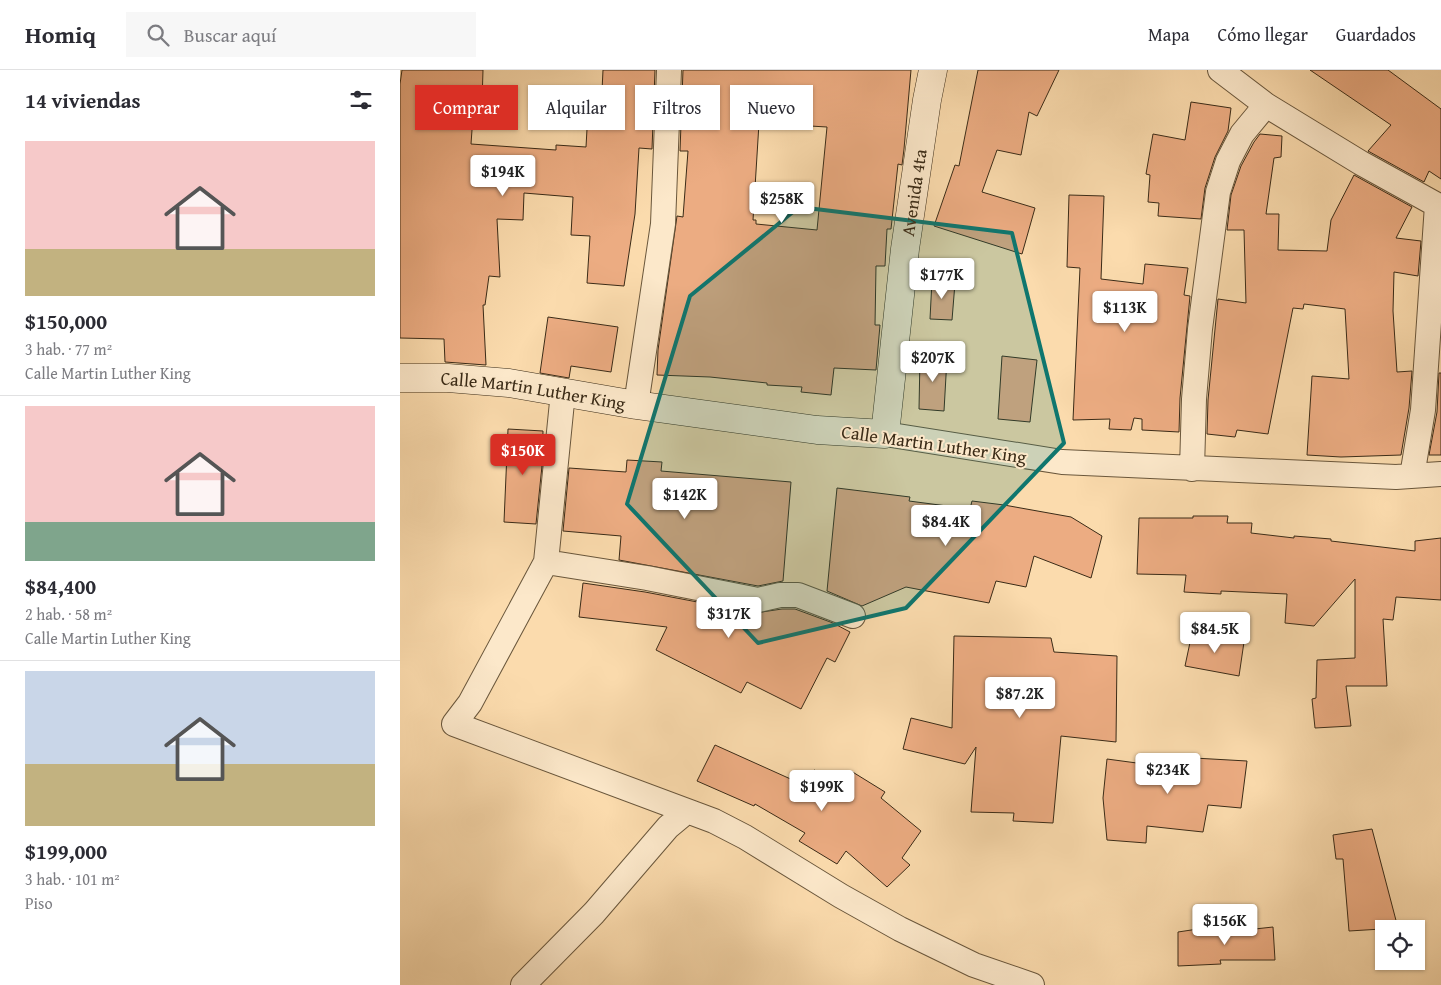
<!DOCTYPE html>
<html lang="es">
<meta charset="utf-8">
<style>
:root{--surface:#fff;--page:#f7f7f7;--text:#2b2b33;--muted:#7c7c81;--line:#e1e1e2;--accent:#d93025}
body{margin:0;font-family:"Gentium Book Plus",serif;background:var(--page);color:var(--text);height:100vh;display:flex;flex-direction:column;font-size:19px;white-space:nowrap}
*{box-sizing:border-box;margin:0}
p{font-size:16px;color:var(--muted)}
.icon{flex:none;width:28px;height:28px;fill:none;stroke:currentColor;stroke-width:2;stroke-linecap:round;stroke-linejoin:round}
.map{position:relative;flex:1;overflow:hidden}
.details{display:flex;flex-direction:column;background:var(--surface);width:400px}
.details>*{flex:none}
.banner{position:absolute;left:15px;top:15px;width:475px;height:45px;display:flex;gap:10px}
.fabs{position:absolute;left:975px;top:850px;display:grid;gap:10px}
.fabs a{display:grid;place-items:center;width:50px;height:50px;border-radius:0px;background:var(--surface);box-shadow:0 1px 4px #0004;font-size:25px}
.price{position:absolute;translate:-50% -42px;padding:0 11px;border-radius:5px;background:#fff;color:#222;font-size:16px;line-height:32px;filter:drop-shadow(0 1px 2px #0008)}
.price::after{content:'';position:absolute;left:50%;top:30px;width:15px;height:11px;margin-left:-8px;background:inherit;clip-path:polygon(0 0,100% 0,50% 100%)}
.price.on{background:var(--accent);color:#fff}
ul{padding:0;list-style:none}
li{display:grid;align-content:center;gap:10px;height:265px;padding:0 25px}
li+li{border-top:1px solid var(--line)}
li span{display:grid;place-items:center;height:155px;border-radius:0px;color:#555}
li>.icon{margin-inline-start:auto}
span .icon{width:90px;height:90px;fill:#fffc;stroke-width:1}
li b{font-size:21px}
h2{display:flex;justify-content:space-between;align-items:center;height:60px;padding:0 25px;font-size:21px}
.tag{padding:0 18px;border-radius:0px;background:var(--surface);box-shadow:0 1px 4px #0004;font-size:18px;line-height:45px}
.tag.on{background:var(--accent);color:#fff}
header{display:flex;align-items:center;gap:30px;box-sizing:border-box;height:70px;padding:0 25px;background:var(--surface);border-bottom:1px solid var(--line)}
header strong{font-size:24px}
nav{display:flex;gap:28px;margin-inline-start:auto;font-size:18px}
.search{width:350px;height:45px;background:var(--page);display:flex;align-items:center;gap:12px;box-sizing:border-box;padding:0 18px;border-radius:0px;color:var(--muted);font-size:19px}
main{display:flex;flex:1;min-height:0}
.map>svg:first-child{display:block}
</style>
<header>
<strong>Homiq</strong>
<div class="search"><svg class="icon" aria-label="search" viewBox="0 0 24 24"><circle cx="10" cy="10" r="6"/><path d="M15 15l6 6"/></svg>Buscar aquí</div>
<nav><a>Mapa</a><a>Cómo llegar</a><a>Guardados</a></nav>
</header>
<main>
<section class="details">
<h2>14 viviendas<svg class="icon" aria-label="filters" viewBox="0 0 24 24"><path d="M4 7h16M4 17h16"/><circle cx="9" cy="7" r="2"/><circle cx="15" cy="17" r="2"/></svg></h2>
<ul>
<li><span style="background:linear-gradient(#f6c9c9 70%,#c2b280 0)"><svg class="icon" aria-label="home" viewBox="0 0 24 24"><path d="M3 11l9-7 9 7M6 9v11h12V9"/></svg></span><div><b>$150,000</b><p>3 hab. · 77 m²</p><p>Calle Martin Luther King</p></div></li>
<li><span style="background:linear-gradient(#f6c9c9 75%,#7fa58c 0)"><svg class="icon" aria-label="home" viewBox="0 0 24 24"><path d="M3 11l9-7 9 7M6 9v11h12V9"/></svg></span><div><b>$84,400</b><p>2 hab. · 58 m²</p><p>Calle Martin Luther King</p></div></li>
<li><span style="background:linear-gradient(#c9d6e8 60%,#c2b280 0)"><svg class="icon" aria-label="home" viewBox="0 0 24 24"><path d="M3 11l9-7 9 7M6 9v11h12V9"/></svg></span><div><b>$199,000</b><p>3 hab. · 101 m²</p><p>Piso</p></div></li>
</ul>
</section>
<div class="map">
<svg width="1041" height="915" viewBox="0 0 1041 915">
<rect width="100%" height="100%" fill="#fbdbad"/>
<filter id="stains"><feTurbulence type="fractalNoise" baseFrequency=".004" numOctaves="4"/><feColorMatrix values="0 0 0 0 .2 0 0 0 0 .09 0 0 0 0 .02 0 0 0 .5 -.17"/></filter>
<radialGradient id="worn" r=".72"><stop offset=".6" stop-color="#630" stop-opacity="0"/><stop offset="1" stop-color="#630" stop-opacity=".3"/></radialGradient>
<path fill="#ecac82" stroke="#3a2b17" fill-rule="evenodd" d="M2,0H83L82,32H74L71,74L156,80V75L186,77L188,41L201,42L203,0H255L252,79L239,78L235,144L224,216L187,213L190,166L171,165L173,127L124,123L123,150L97,149L100,207L89,206L85,235H83L86,295L45,292L44,269L0,268V14Z
M283,0H511L504,79L502,95L498,94L491,159H487L485,196H476L475,255H480L476,300L434,298L431,325L401,322L402,317L367,315V313L310,307L257,305L258,280L277,146L283,147L288,81H280ZM359,53L427,57L417,160L356,154V150H353Z
M578,0H659L637,46L629,42L621,85L597,80L582,122L635,138L622,184L534,156L555,95L559,96Z
M910,0H988L1041,39V109L1029,101L1024,112L968,81L991,55Z
M791,32L831,38L828,61L815,87L805,118L801,149L758,146L759,133L748,132L750,105L746,104L753,64L785,70Z
M860,64L882,66L881,87L874,88L866,144H879L878,180L927,181L931,150L954,105L1012,137L996,168L1021,171L1018,206L994,202L993,241L997,302L1012,301L1009,338L1001,385L941,387L907,385L912,306L949,309L945,239L904,234L903,239L893,238L868,364L837,360L835,367L807,364L808,330L818,229L846,233L844,160H827L831,125L841,96L854,72Z
M669,125L704,126L701,209L743,214L745,194L788,198L784,225L790,226L780,328L779,362L742,360V349L734,348L731,360L709,359L710,349L673,350L680,198L667,197Z
M532,210L555,213L552,250L530,249Z
M148,247L218,257L211,302L171,296L169,308L140,303Z
M602,286L637,290L630,352L598,349Z
M520,287L547,288L544,341L519,339Z
M1039,303H1041V385H1029L1037,342Z
M108,359L143,361L142,396L136,454L104,452Z
M227,390L262,392L261,401L391,412L383,511L358,516L219,490L221,466L163,461L169,398L226,402Z
M437,418L510,427L509,431L570,439L572,431L604,435L671,447L702,466L691,508L634,486L626,517L596,511L589,533L506,517L462,536L427,521Z
M793,446H828L827,453H852L851,463L894,468V466L931,469V471L1015,481V471L1041,468V530L996,527L993,550L983,549L987,616H946L951,656L915,658L912,629L916,628L917,590L955,588V509L914,556L885,553L887,524L821,521V524L784,522L786,505L737,504L739,448H793Z
M183,513L245,522L355,543L382,539H395L433,553L450,562L435,592L427,588L401,639L347,612L341,623L256,580L267,557L179,547Z
M792,563L844,572L839,606L785,596Z
M554,566L651,568L654,582L717,586L716,672L661,666L653,753L613,751L614,743L571,742L576,677L565,694L503,679L511,648L552,658Z
M315,675L395,711L397,707L407,715L414,700L444,710L451,701L485,722L481,728L521,761L502,788L510,795L487,817L446,781L437,794L399,771L405,763L355,734L354,736L297,711Z
M794,688L847,691L841,738L808,735L803,762L747,756L746,773L707,770L703,728L707,689L774,698V689L793,693Z
M972,759L998,858L949,861L943,789H936L933,765Z
M818,856V863L873,857L875,890H820L821,894L778,896V862Z"/>
<g fill="none" stroke-linecap="round" stroke-linejoin="round">
<g stroke="#6a573c" stroke-width="26">
<path id="street" d="M820,0L866,35L961,93L1037,135L1023,340L1012,406
M163,322L146,492L70,633L54,654L314,751L345,767L441,826L500,859L574,895L632,915
M236,335L263,154L269,0
M485,364L662,392L996,407L1041,404
M792,399L794,329L800,259L818,122L828,91L842,64L866,35
M146,492L247,508L358,530L380,525H398L453,546
M123,915L194,843L268,757L286,742"/>
</g>
<g stroke="#3a2b17" stroke-width="29">
<g id="secondary">
<path id="s1" d="M0,308H48L109,313L236,335L417,360L485,364L505,179L527,30L533,0"/>
</g>
</g>
<use href="#street" stroke="#fce8ca" stroke-width="24"/>
<use href="#secondary" stroke="#fce8ca" stroke-width="28"/>
</g>
<path fill="#0f766e" fill-opacity="0.2" stroke="#0f766e" stroke-width="4" stroke-linejoin="round" d="M399,137L612,163L664,373L506,538L358,573L227,434L290,226Z"/>
<g text-anchor="middle" dominant-baseline="central" stroke-width="4" stroke-linejoin="round" paint-order="stroke">
<g font-size="18" fill="#3a2b17" stroke="#fce8ca">
<text stroke="none"><textPath href="#s1" startOffset="732">Avenida 4ta</textPath></text>
<text stroke="none"><textPath href="#s1" startOffset="134">Calle Martin Luther King</textPath></text>
<text transform="translate(534 374) rotate(8)">Calle Martin Luther King</text>
</g>
</g>
<rect width="100%" height="100%" filter="url(#stains)"/>
<rect width="100%" height="100%" fill="url(#worn)"/>
</svg>
<div class="fabs">
<a><svg class="icon" aria-label="locate" viewBox="0 0 24 24"><circle cx="12" cy="12" r="6"/><path d="M12 2v4M12 18v4M2 12h4M18 12h4"/></svg></a>
</div>
<b class="price" style="left:103px;top:127px">$194K</b>
<b class="price" style="left:382px;top:154px">$258K</b>
<b class="price" style="left:542px;top:230px">$177K</b>
<b class="price" style="left:725px;top:263px">$113K</b>
<b class="price" style="left:533px;top:313px">$207K</b>
<b class="price on" style="left:123px;top:406px">$150K</b>
<b class="price" style="left:285px;top:450px">$142K</b>
<b class="price" style="left:546px;top:477px">$84.4K</b>
<b class="price" style="left:329px;top:569px">$317K</b>
<b class="price" style="left:815px;top:584px">$84.5K</b>
<b class="price" style="left:620px;top:649px">$87.2K</b>
<b class="price" style="left:768px;top:725px">$234K</b>
<b class="price" style="left:422px;top:742px">$199K</b>
<b class="price" style="left:825px;top:876px">$156K</b>
<div class="banner">
<a class="tag on">Comprar</a>
<a class="tag">Alquilar</a>
<a class="tag">Filtros</a>
<a class="tag">Nuevo</a>
</div>
</div>
</main>
